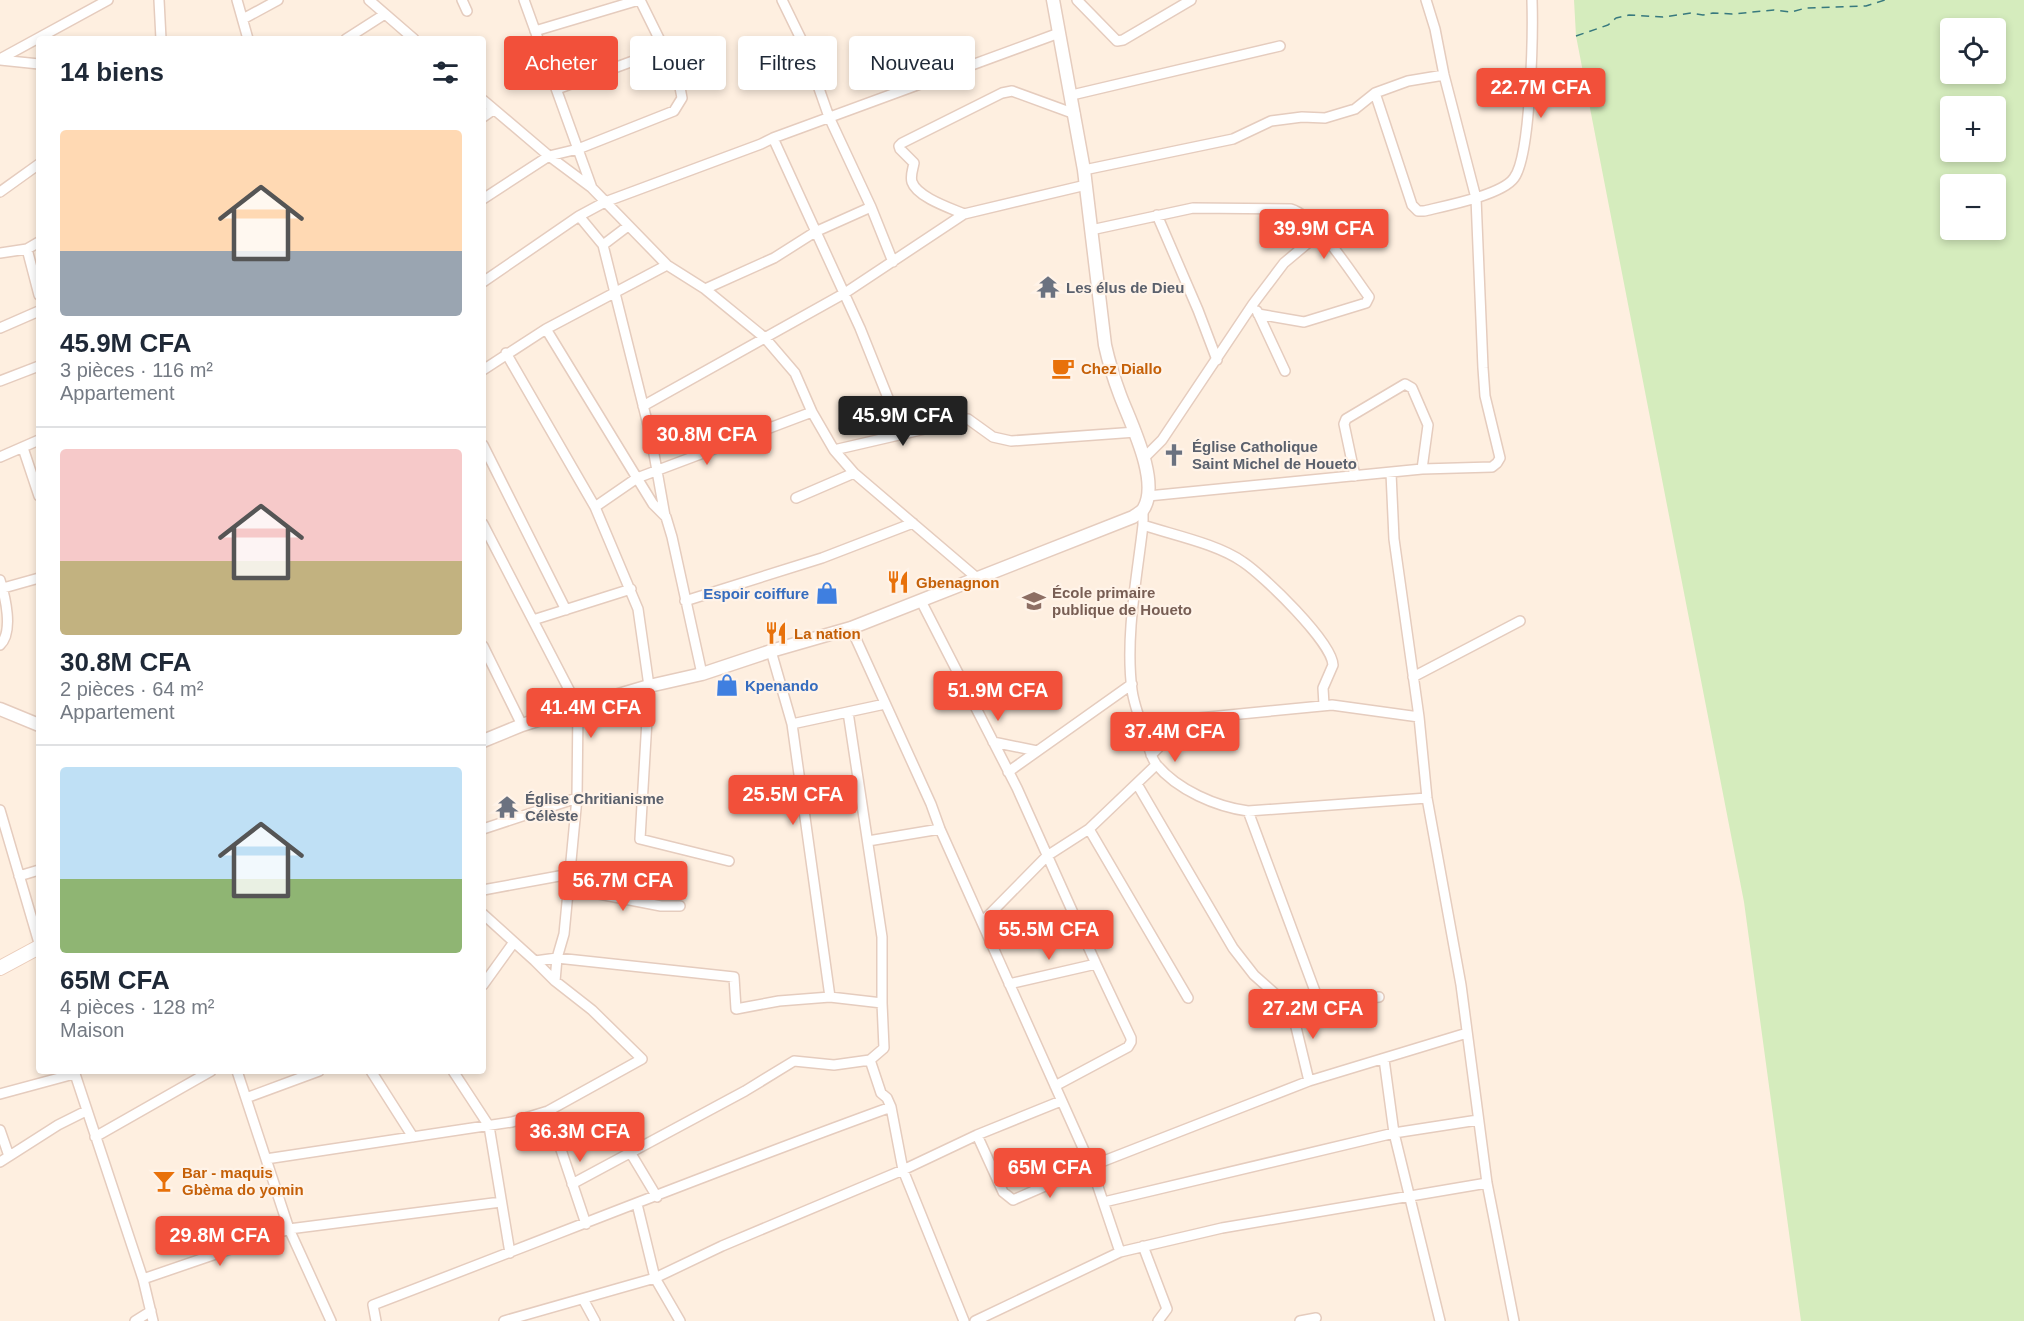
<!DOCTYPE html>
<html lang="fr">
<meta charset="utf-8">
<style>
:root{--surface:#fff;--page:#f2f2f3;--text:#1f2937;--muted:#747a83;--line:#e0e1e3;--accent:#f2503a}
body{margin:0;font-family:Helvetica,sans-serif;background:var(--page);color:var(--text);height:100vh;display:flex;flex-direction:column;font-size:22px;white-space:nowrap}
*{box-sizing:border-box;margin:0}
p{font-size:20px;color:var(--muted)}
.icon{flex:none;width:33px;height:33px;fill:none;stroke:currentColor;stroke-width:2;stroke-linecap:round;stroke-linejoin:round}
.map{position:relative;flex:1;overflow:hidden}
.drawer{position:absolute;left:36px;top:36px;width:450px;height:1038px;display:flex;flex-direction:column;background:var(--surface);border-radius:6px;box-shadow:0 3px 9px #0003}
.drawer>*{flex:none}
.banner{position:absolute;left:504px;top:36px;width:570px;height:54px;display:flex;gap:12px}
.tools{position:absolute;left:1940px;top:18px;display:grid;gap:12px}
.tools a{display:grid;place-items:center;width:66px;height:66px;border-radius:6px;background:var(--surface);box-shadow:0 3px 9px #0003;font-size:30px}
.price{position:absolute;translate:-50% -51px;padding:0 14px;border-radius:6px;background:var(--accent);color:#fff;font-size:20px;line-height:39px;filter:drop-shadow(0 2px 3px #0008)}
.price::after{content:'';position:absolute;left:50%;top:36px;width:18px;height:14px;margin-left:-9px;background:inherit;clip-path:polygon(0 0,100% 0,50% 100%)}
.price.selected{background:#222;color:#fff}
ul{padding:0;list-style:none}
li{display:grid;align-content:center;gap:12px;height:318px;padding:0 24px}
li+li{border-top:2px solid var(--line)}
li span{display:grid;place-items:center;height:186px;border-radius:6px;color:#555}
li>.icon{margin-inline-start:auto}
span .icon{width:108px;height:108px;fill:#fffc;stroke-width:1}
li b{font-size:26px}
h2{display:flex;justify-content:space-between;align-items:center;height:72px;padding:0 24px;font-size:26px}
.chip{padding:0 21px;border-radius:6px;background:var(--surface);box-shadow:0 3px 9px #0003;font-size:21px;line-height:54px}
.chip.selected{background:var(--accent);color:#fff}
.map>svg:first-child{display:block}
</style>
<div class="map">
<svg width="2024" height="1321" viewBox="0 0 2024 1321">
<rect width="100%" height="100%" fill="#feefe0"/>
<path fill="#d5ecbd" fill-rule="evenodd" d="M1574,0H2024V1321H1801L1744,902L1576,36ZM1950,28H1995V74H1950ZM1950,106H1995V152H1950ZM1950,184H1995V230H1950Z"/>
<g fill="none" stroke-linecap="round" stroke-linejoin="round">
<path stroke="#38797e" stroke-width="1.5" stroke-dasharray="8 6" stroke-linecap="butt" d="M1576,36L1608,25L1616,18L1629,15L1663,17L1691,13L1703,15L1713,13L1732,14L1774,10L1791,12L1806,8L1866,6L1885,0"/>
<g stroke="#e5ccbe" stroke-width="12">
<path id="minor" d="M159,0L161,39
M237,0L248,39
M369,0L414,39
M462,0L467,11
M524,0L592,188L667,265L705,289L765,338L795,373L812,412L834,450L854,473L977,578
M782,0L803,43L829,117L871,207L893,262
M1077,0L1117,41L1123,40L1191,0
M243,19L278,0
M535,31L639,0
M346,39L385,14
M0,59L108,0
M0,60L39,64
M557,89L644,57L664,48
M1375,93L1412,205L1418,211H1424C1445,206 1502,195 1514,178C1531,156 1533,32 1532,0
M1072,95L1280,46
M483,100L549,156L592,188
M483,117L493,110
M773,138L860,328L902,433
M1084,170L1233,139L1271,121L1302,117L1325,118L1355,109L1375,93L1408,81L1444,75
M0,192L39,164
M483,199L549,156L578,149L674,111L682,98L678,77L640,0
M964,214C950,208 917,197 912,182C910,176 913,169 914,163L900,149L899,146L902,143L1002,93L1012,91L1075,114
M1157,215L1198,310L1217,360
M579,216L603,245L651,437L665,516
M1091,230L1193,208L1291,209C1316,216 1352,274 1369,297L1366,303L1304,322L1258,314
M603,245L628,226
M27,249L39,295
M0,253L27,249L39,242
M483,282L579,216L605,202L761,144L773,138L1059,33
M705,289L774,258L815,232L871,207
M1257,311L1285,371
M0,328L39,311
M546,329L637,478L653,504L666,517L672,537L702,674
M506,353L595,507L638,609L649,686L640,839L729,861
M483,370L546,329L667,265
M0,381L39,366
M643,406L845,293L964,214L1086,185
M483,445L566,610
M23,448L39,496
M834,450L968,419L993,437L1011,441L1136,432
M0,457L39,440
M1144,458L1162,440L1253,304L1284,263L1321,232
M1391,473L1394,539L1419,717L1427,798L1461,985L1487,1183L1514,1321
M1355,476L1344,424L1346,419L1405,384L1412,388L1428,425L1422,469
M1148,496L1422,469L1492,467L1497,463L1500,458L1485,396L1483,368L1476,198L1444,75L1435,29L1426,0
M796,498L854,473
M595,507L637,478L812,412
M1143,510V525C1137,577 1125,637 1132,690C1134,705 1140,720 1145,734C1148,744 1150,756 1156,764C1177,790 1217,807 1248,811L1427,798
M483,524L578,707L577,798L564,934L557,958L555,981
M1143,525C1173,535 1218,544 1243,562C1264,576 1332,642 1333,665L1323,688L1324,705
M0,580C5,596 14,632 0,645
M0,589L39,578
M685,601L822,558L913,523
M921,601L1017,788L1096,964L1131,1038V1042L1128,1047L1055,1086
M533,620L631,589
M851,628L931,804L940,829L1091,1166L1120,1252
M483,646L522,725
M771,651L792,724L830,997
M1413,677L1520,621
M792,724L885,704
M993,742L1037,751
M1151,755C1166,741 1179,723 1199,718L1332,705L1419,717
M1008,772L1132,684
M1137,784L1233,948L1254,975L1290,1007L1295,1023L1309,1081
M0,810L39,943
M1248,811L1319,1002
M483,829L577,798
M1089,829L1188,998
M868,841L940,829
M19,876L39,870
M568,888L661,906H680
M483,890L570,874
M483,914L535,961L557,958L734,977L736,1009L779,1001L830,997L882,1003V937L848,712
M982,922L1047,856L1089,829L1156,765
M1009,984L1096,964
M483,985L514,942
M1290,1007L1319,1002L1379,997
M1384,1059L1394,1133L1440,1321
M870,1060L884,1048L882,1003
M74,1071L143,1279L153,1321
M237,1071L289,1229L331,1321
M371,1071L413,1137
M453,1071L489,1126L510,1253
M0,1094L74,1074
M246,1098L319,1071
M548,1111L586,1224
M0,1130L9,1156
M977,1135L1003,1192L1013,1200L1091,1166L1309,1081L1467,1033
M95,1137L211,1071
M630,1152L657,1197
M266,1159L512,1122L548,1111L642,1059L592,1010L555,981L535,961
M0,1162L58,1125L86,1111
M572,1184L745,1091L794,1061L834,1065L870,1060L881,1093L887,1098L891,1107L903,1170L964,1321
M1104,1202L1394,1133L1478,1120
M637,1204L655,1278L680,1321
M1143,1246L1167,1309L1158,1321
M143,1279L289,1229L501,1202
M583,1299L595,1321
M135,1321L151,1311
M376,1321L373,1305C546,1239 717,1170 891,1107
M504,1321L655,1278L722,1246L903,1170L977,1135L1061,1101
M975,1321L1120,1252L1222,1228L1487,1183
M1300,1321L1316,1318"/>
</g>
<g stroke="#e5ccbe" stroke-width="15">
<path id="tertiary" d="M0,709L39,725
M483,741L522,725L578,707L649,686L702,674L771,651L851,628L1133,517C1137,514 1142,512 1144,508C1160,480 1130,422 1120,395C1114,379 1109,363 1105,345L1084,170L1053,0"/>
</g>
<g stroke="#eaccba" stroke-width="16">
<path id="secondary" d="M0,968L39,947"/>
</g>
<use href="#minor" stroke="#fff" stroke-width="9"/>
<use href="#tertiary" stroke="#fff" stroke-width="12"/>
<use href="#secondary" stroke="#fff" stroke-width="14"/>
</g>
<defs>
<g id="temple-bare" transform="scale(1.8)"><path d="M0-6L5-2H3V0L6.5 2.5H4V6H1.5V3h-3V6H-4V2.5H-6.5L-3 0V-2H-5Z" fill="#6b7280" stroke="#fff3e8" stroke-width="2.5" paint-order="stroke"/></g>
<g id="cafe-bare" transform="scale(1.8)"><path d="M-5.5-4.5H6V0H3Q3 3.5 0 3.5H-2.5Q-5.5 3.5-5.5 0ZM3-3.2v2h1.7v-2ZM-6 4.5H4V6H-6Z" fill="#e8710a" stroke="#fff3e8" stroke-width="2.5" paint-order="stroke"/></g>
<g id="church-bare" transform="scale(1.8)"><path d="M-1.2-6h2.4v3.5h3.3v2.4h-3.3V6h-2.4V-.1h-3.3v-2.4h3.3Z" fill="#6b7280" stroke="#fff3e8" stroke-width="2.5" paint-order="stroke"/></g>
<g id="restaurant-bare" transform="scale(1.8)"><path d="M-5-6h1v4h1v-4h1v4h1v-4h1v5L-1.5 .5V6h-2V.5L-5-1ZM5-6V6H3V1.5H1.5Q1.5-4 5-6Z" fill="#e8710a" stroke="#fff3e8" stroke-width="2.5" paint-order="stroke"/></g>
<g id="shop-bare" transform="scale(1.8)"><path d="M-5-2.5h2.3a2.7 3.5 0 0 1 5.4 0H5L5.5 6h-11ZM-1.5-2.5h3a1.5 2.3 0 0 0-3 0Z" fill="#3f7fe0" stroke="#fff3e8" stroke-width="2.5" paint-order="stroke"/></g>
<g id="school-bare" transform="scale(1.8)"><path d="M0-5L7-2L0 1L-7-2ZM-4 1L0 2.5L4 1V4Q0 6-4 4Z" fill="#8d6e63" stroke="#fff3e8" stroke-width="2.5" paint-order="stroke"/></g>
<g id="bar-bare" transform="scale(1.8)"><path d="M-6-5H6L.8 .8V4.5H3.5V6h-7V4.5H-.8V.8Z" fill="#e8710a" stroke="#fff3e8" stroke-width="2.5" paint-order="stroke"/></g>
</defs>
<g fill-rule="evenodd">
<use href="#temple-bare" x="1048" y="287"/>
<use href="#cafe-bare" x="1063" y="368"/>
<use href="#church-bare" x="1174" y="455"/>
<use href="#restaurant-bare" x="898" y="582"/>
<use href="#shop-bare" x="827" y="593"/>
<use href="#school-bare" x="1034" y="601"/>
<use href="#restaurant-bare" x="776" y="633"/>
<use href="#shop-bare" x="727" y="685"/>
<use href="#temple-bare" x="507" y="807"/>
<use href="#bar-bare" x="164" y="1181"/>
</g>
<g text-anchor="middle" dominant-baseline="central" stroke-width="4.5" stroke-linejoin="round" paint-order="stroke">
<g font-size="15" font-weight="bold" fill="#5b616d" stroke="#fff3e8" text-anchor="start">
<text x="1066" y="287">Les élus de Dieu</text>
<text x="1192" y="446">Église Catholique<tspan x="1192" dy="17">Saint Michel de Houeto</tspan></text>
<text x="525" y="798">Église Chritianisme<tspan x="525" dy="17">Célèste</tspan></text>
</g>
<g font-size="15" font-weight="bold" fill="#c56008" stroke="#fff3e8" text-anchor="start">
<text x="1081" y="368">Chez Diallo</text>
<text x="916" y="582">Gbenagnon</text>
<text x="794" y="633">La nation</text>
<text x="182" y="1172">Bar - maquis<tspan x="182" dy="17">Gbèma do yomin</tspan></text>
</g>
<g font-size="15" font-weight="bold" fill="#785e54" stroke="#fff3e8" text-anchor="start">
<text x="1052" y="592">École primaire<tspan x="1052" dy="17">publique de Houeto</tspan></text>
</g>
<g font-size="15" font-weight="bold" fill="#366cbe" stroke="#fff3e8" text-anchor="end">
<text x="809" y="593">Espoir coiffure</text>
<text x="745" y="685" text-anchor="start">Kpenando</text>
</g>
</g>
</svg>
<div class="tools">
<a><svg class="icon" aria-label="locate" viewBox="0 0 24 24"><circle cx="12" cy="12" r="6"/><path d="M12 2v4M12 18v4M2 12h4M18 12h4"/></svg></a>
<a>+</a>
<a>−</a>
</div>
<b class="price" style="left:1541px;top:119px">22.7M CFA</b>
<b class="price" style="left:1324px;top:260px">39.9M CFA</b>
<b class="price selected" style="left:903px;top:447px">45.9M CFA</b>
<b class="price" style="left:707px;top:466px">30.8M CFA</b>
<b class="price" style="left:998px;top:722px">51.9M CFA</b>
<b class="price" style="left:591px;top:739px">41.4M CFA</b>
<b class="price" style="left:1175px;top:763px">37.4M CFA</b>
<b class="price" style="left:793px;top:826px">25.5M CFA</b>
<b class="price" style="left:623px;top:912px">56.7M CFA</b>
<b class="price" style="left:1049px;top:961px">55.5M CFA</b>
<b class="price" style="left:1313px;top:1040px">27.2M CFA</b>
<b class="price" style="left:580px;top:1163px">36.3M CFA</b>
<b class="price" style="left:1050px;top:1199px">65M CFA</b>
<b class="price" style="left:220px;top:1267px">29.8M CFA</b>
<div class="banner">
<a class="chip selected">Acheter</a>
<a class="chip">Louer</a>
<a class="chip">Filtres</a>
<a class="chip">Nouveau</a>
</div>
<section class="drawer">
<h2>14 biens<svg class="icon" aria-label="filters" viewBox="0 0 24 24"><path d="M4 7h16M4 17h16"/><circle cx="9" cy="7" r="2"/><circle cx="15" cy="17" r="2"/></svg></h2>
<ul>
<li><span style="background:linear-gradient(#ffd9b3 65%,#9aa5b1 0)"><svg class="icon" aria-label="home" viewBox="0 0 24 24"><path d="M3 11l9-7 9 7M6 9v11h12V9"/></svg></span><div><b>45.9M CFA</b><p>3 pièces · 116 m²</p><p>Appartement</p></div></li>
<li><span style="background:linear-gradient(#f6c9c9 60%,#c2b280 0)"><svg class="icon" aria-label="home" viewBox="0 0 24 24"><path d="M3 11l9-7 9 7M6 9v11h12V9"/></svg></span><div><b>30.8M CFA</b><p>2 pièces · 64 m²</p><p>Appartement</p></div></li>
<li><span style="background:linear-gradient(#bfe0f5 60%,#8fb573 0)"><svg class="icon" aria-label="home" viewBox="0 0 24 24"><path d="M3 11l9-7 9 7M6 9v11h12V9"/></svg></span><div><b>65M CFA</b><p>4 pièces · 128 m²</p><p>Maison</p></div></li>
</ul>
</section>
</div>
